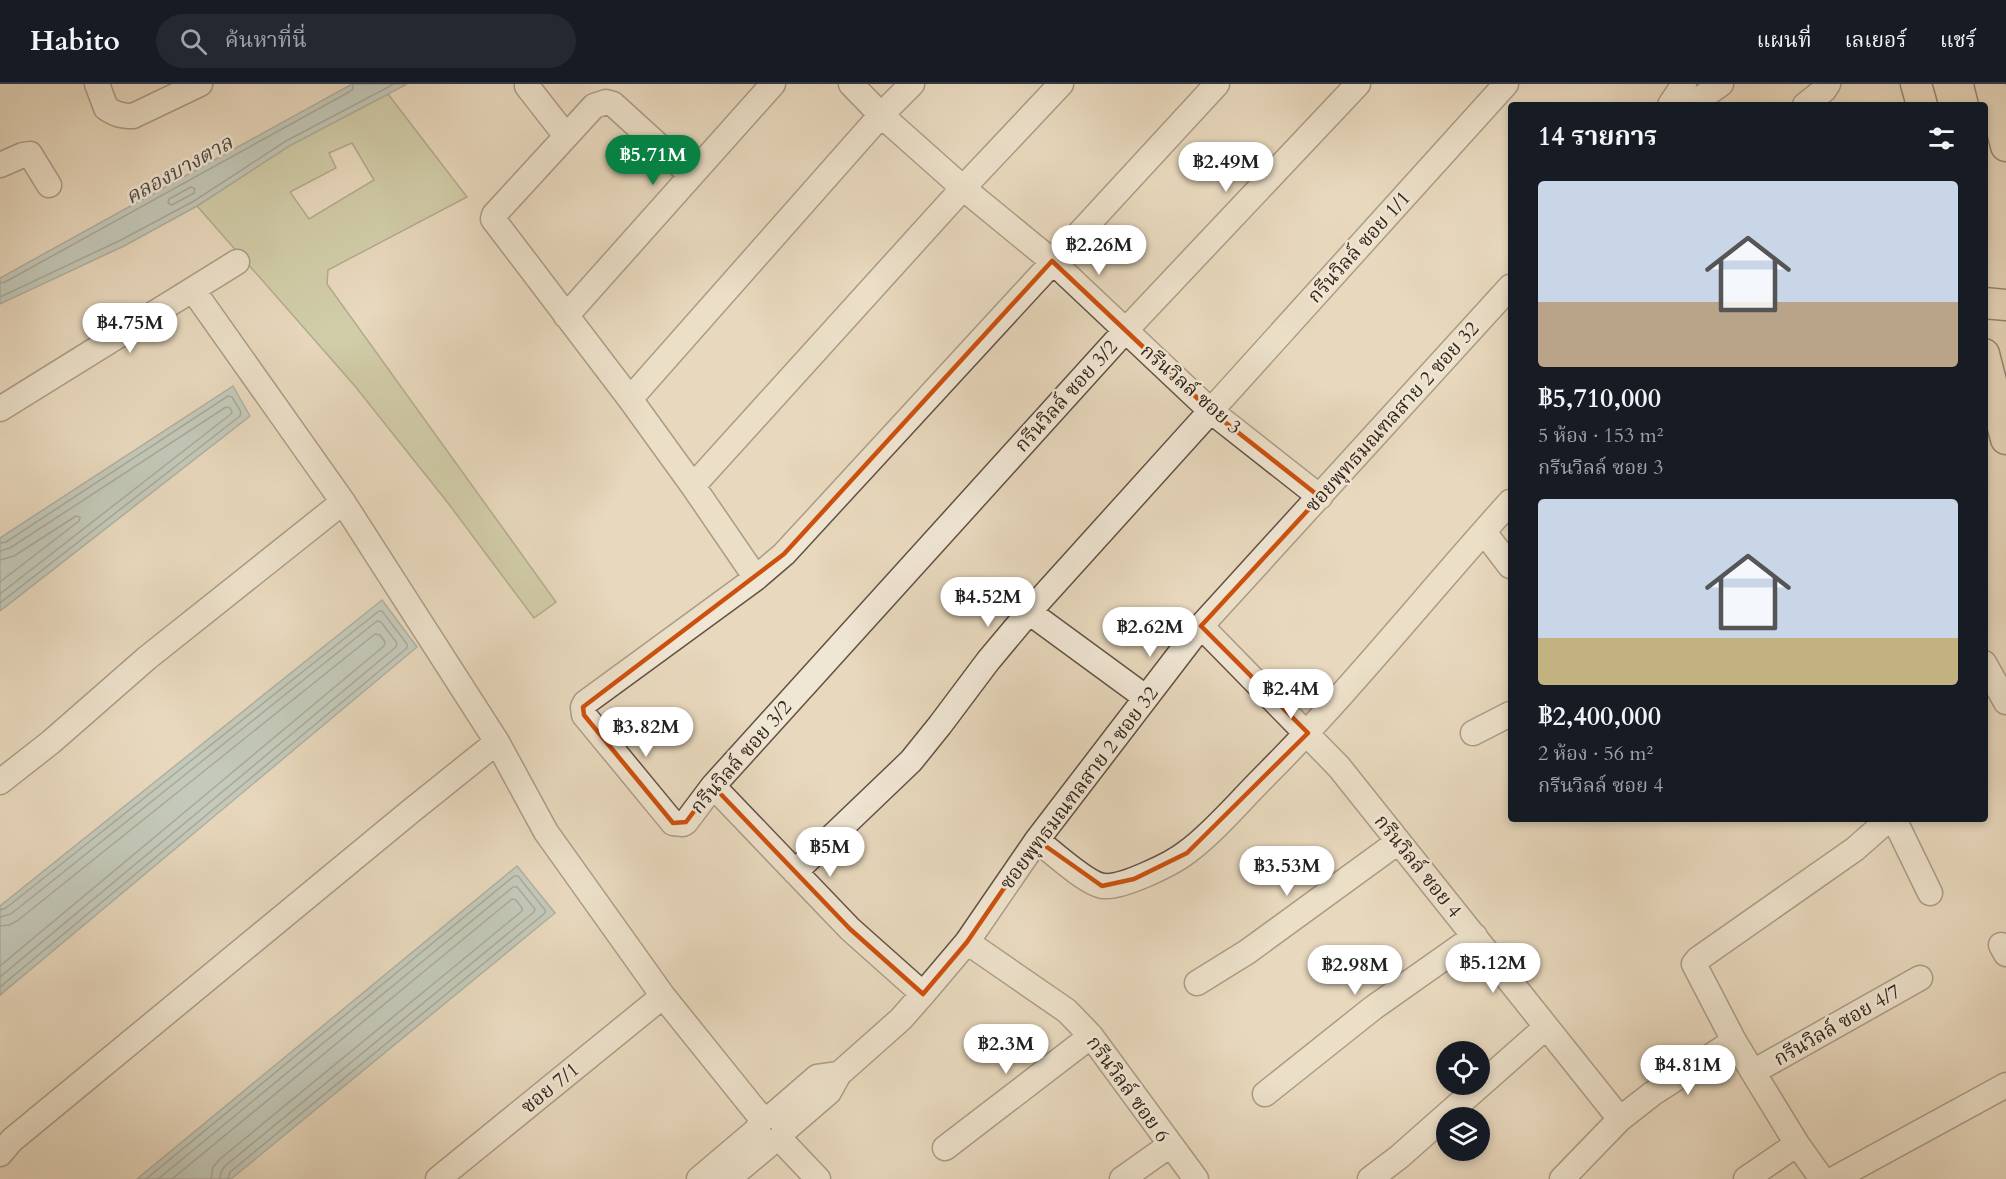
<!DOCTYPE html>
<html lang="th">
<meta charset="utf-8">
<style>
:root{--surface:#171b24;--page:#242831;--text:#f1f3f6;--muted:#9ea1a6;--line:#363941;--accent:#0b8043}
body{margin:0;font-family:Cardo,"Noto Serif Thai",serif;background:var(--page);color:var(--text);height:100vh;display:flex;flex-direction:column;font-size:22px;white-space:nowrap}
*{box-sizing:border-box;margin:0}
p{font-size:20px;color:var(--muted)}
.icon{flex:none;width:33px;height:33px;fill:none;stroke:currentColor;stroke-width:2;stroke-linecap:round;stroke-linejoin:round}
.map{position:relative;flex:1;overflow:hidden}
.side{position:absolute;left:1508px;top:18px;width:480px;height:720px;display:flex;flex-direction:column;background:var(--surface);border-radius:6px;box-shadow:0 3px 9px #0003}
.side>*{flex:none}
.buttons{position:absolute;left:1436px;top:957px;display:grid;gap:12px}
.buttons a{display:grid;place-items:center;width:54px;height:54px;border-radius:50%;background:var(--surface);box-shadow:0 3px 9px #0003;font-size:30px}
.price{position:absolute;translate:-50% -51px;padding:0 14px;border-radius:21px;background:#fff;color:#222;font-size:20px;line-height:39px;filter:drop-shadow(0 2px 3px #0008)}
.price::after{content:'';position:absolute;left:50%;top:36px;width:18px;height:14px;margin-left:-9px;background:inherit;clip-path:polygon(0 0,100% 0,50% 100%)}
.price.selected{background:var(--accent);color:#fff}
ul{padding:0;list-style:none}
li{display:grid;align-content:center;gap:12px;height:318px;padding:0 30px}
li span{display:grid;place-items:center;height:186px;border-radius:6px;color:#555}
li>.icon{margin-inline-start:auto}
span .icon{width:108px;height:108px;fill:#fffc;stroke-width:1}
li b{font-size:26px}
h2{display:flex;justify-content:space-between;align-items:center;height:72px;padding:0 30px;font-size:26px}
header{display:flex;align-items:center;gap:36px;box-sizing:border-box;height:84px;padding:0 30px;background:var(--surface);border-bottom:2px solid var(--line)}
header strong{font-size:28px}
nav{display:flex;gap:33px;margin-inline-start:auto;font-size:21px}
.search{width:420px;height:54px;background:var(--page);display:flex;align-items:center;gap:15px;box-sizing:border-box;padding:0 21px;border-radius:33px;color:var(--muted);font-size:22px}
.map>svg:first-child{display:block}
</style>
<header>
<strong>Habito</strong>
<div class="search"><svg class="icon" aria-label="search" viewBox="0 0 24 24"><circle cx="10" cy="10" r="6"/><path d="M15 15l6 6"/></svg>ค้นหาที่นี่</div>
<nav><a>แผนที่</a><a>เลเยอร์</a><a>แชร์</a></nav>
</header>
<div class="map">
<svg width="2006" height="1095" viewBox="0 0 2006 1095">
<rect width="100%" height="100%" fill="#e8d8bd"/>
<filter id="stains"><feTurbulence type="fractalNoise" baseFrequency=".00333" numOctaves="4"/><feColorMatrix values="0 0 0 0 .2 0 0 0 0 .09 0 0 0 0 .02 0 0 0 .5 -.17"/></filter>
<radialGradient id="worn" r=".72"><stop offset=".6" stop-color="#630" stop-opacity="0"/><stop offset="1" stop-color="#630" stop-opacity=".3"/></radialGradient>
<path fill="#b6bf91" stroke="#767256" stroke-width="1.5" fill-rule="evenodd" d="M388,10L467,113L328,186L327,200L556,518L534,534L448,419L354,301L197,122L289,62ZM352,59L374,96L309,135L290,108L336,84L329,69Z"/>
<path fill="#99b8b9" stroke="#717e7a" stroke-width="1.5" d="M352,0H407L289,62L197,122L124,162L0,220V194Z
M233,302L250,332L0,527V454Z
M382,516L417,563L0,911V822Z
M517,782L555,829L231,1095H137Z"/>
<g fill="none" stroke-linecap="round" stroke-linejoin="round">
<path stroke="#676f6a" stroke-width="1.5" d="M191,103L195,105L194,109L172,121L168,119L169,115Z
M0,199L5,198L349,8L353,5V0
M0,213L121,156L194,117L286,57L394,0
M0,459L6,458L228,312L232,313L241,328L240,332L0,519
M0,467L10,464L226,323L230,324L232,328L231,330L0,510
M0,476L14,472L76,432L80,433L79,437L0,498
M0,826L6,824L379,527H382L407,560V564L0,903
M0,833L11,830L377,537L381,538L397,559L396,563L0,893
M0,842L9,841L17,837L375,550L380,551L385,558L384,562L0,882
M146,1095L514,792H518L545,826V829L230,1088L228,1095
M158,1095L513,803H517L535,825L534,828L225,1082L221,1088L220,1095
M172,1095L512,815L516,816L522,824V827L220,1075L213,1083L211,1095"/>
<g stroke="#625244" stroke-width="27">
<path id="minor" d="M97,0L106,24C115,30 121,32 133,32L200,0
M851,0L881,31L963,104L1052,177L1212,328L1320,413
M1217,0L784,470L756,494L585,619L583,623L584,631L673,739L683,740L686,738L713,702L1125,247L1358,0
M527,2L566,52
M1670,21L1684,0
M1691,21L1721,0
M1805,21L1824,6L1828,0
M0,81L23,71L30,70L49,101
M691,91L613,20L606,18L594,22L494,131L493,135L630,315L693,402L756,494
M193,206L343,418L497,658L546,748L663,912L762,1035
M566,232L773,0
M630,315L881,31L912,0
M0,325L237,178
M693,402L963,104L1061,0
M1484,448L1510,482
M1029,528L1145,613
M1201,542L1339,683L1620,1035
M1984,579L2006,618
M1473,649L1510,630
M0,698L51,658L147,574L343,418
M713,702L850,845L923,910
M1894,735L1930,809
M1037,756C1051,767 1088,801 1104,802C1122,804 1172,780 1187,768C1212,750 1239,718 1262,695C1349,608 1427,510 1510,418
M795,788L911,677L940,641L988,577L1029,528L1506,0
M967,858L1067,927L1091,952L1196,1095
M2001,861L2006,870
M1197,899L1247,868L1398,758
M1753,988L1920,894
M1265,1010L1373,924L1475,852
M758 1045a13 13 0 1 1 26 0a13 13 0 1 1-26 0Z
M772,1032L817,993L839,990
M785,1046L829,1008L839,990L901,935L923,910L967,858L1037,756L1201,542L1510,203
M780,1055L818,1095
M945,1064L1091,952
M0,1070L12,1056L411,727L497,658
M438,1095L663,912
M699,1095L758,1045
M728,1095L771,1059
M1122,1095L1170,1061
M1370,1095L1399,1073L1546,943
M1562,1095L1620,1035L1652,1010L1734,957
M1746,1095L1797,1060
M1822,1095L1797,1060L1734,957L1694,880L1698,875L1855,765L1889,735
M1834,1095L2006,1001"/>
</g>
<g stroke="#35261b" stroke-width="33">
<path id="major" d="M1916,0L1922,21
M1990,0L2006,62
M1984,219L2006,221
M1984,270L2006,355"/>
</g>
<use href="#minor" stroke="#f0e6d4" stroke-width="24"/>
<use href="#major" stroke="#e8d8bd" stroke-width="30"/>
</g>
<path d="M0 0H2006V1095H0ZM1052,177L1212,328L1320,413L1201,542L1308,649L1187,769L1134,795L1102,802L1037,756L967,858L923,910L850,845L713,702L686,738L673,739L584,631L583,623L784,470Z" fill="#e8d8bd" fill-opacity=".55" fill-rule="evenodd"/>
<path fill="none" stroke="#cd510e" stroke-width="4.5" stroke-linejoin="round" d="M1052,177L1212,328L1320,413L1201,542L1308,649L1187,769L1134,795L1102,802L1037,756L967,858L923,910L850,845L713,702L686,738L673,739L584,631L583,623L784,470Z"/>
<g text-anchor="middle" dominant-baseline="central" stroke-width="5" stroke-linejoin="round" paint-order="stroke">
<g font-size="20" fill="#35261b" stroke="#f0e6d4">
<text transform="translate(1359 163) rotate(-48)">กรีนวิลล์ ซอย 1/1</text>
<text transform="translate(1191 305) rotate(41)">กรีนวิลล์ ซอย 3</text>
<text transform="translate(1066 312) rotate(-48)">กรีนวิลล์ ซอย 3/2</text>
<text transform="translate(1392 333) rotate(-48)">ซอยพุทธมณฑลสาย 2 ซอย 32</text>
<text transform="translate(741 673) rotate(-49)">กรีนวิลล์ ซอย 3/2</text>
<text transform="translate(1079 704) rotate(-53)">ซอยพุทธมณฑลสาย 2 ซอย 32</text>
<text transform="translate(1418 782) rotate(51)">กรีนวิลล์ ซอย 4</text>
<text transform="translate(1837 941) rotate(-30)">กรีนวิลล์ ซอย 4/7</text>
<text transform="translate(550 1004) rotate(-39)">ซอย 7/1</text>
<text transform="translate(1128 1005) rotate(54)">กรีนวิลล์ ซอย 6</text>
</g>
<g font-size="21" font-style="italic" fill="#4e4a42" stroke="#f0e6d4">
<text transform="translate(179 86) rotate(-29)">คลองบางตาล</text>
</g>
</g>
<rect width="100%" height="100%" filter="url(#stains)"/>
<rect width="100%" height="100%" fill="url(#worn)"/>
</svg>
<div class="buttons">
<a><svg class="icon" aria-label="locate" viewBox="0 0 24 24"><circle cx="12" cy="12" r="6"/><path d="M12 2v4M12 18v4M2 12h4M18 12h4"/></svg></a>
<a><svg class="icon" aria-label="layers" viewBox="0 0 24 24"><path d="M12 4l9 5-9 5-9-5zM3 14l9 5 9-5"/></svg></a>
</div>
<b class="price selected" style="left:653px;top:102px">฿5.71M</b>
<b class="price" style="left:1226px;top:109px">฿2.49M</b>
<b class="price" style="left:1099px;top:192px">฿2.26M</b>
<b class="price" style="left:130px;top:270px">฿4.75M</b>
<b class="price" style="left:988px;top:544px">฿4.52M</b>
<b class="price" style="left:1150px;top:574px">฿2.62M</b>
<b class="price" style="left:1291px;top:636px">฿2.4M</b>
<b class="price" style="left:646px;top:674px">฿3.82M</b>
<b class="price" style="left:830px;top:794px">฿5M</b>
<b class="price" style="left:1287px;top:813px">฿3.53M</b>
<b class="price" style="left:1493px;top:910px">฿5.12M</b>
<b class="price" style="left:1355px;top:912px">฿2.98M</b>
<b class="price" style="left:1006px;top:991px">฿2.3M</b>
<b class="price" style="left:1688px;top:1012px">฿4.81M</b>
<section class="side">
<h2>14 รายการ<svg class="icon" aria-label="filters" viewBox="0 0 24 24"><path d="M4 7h16M4 17h16"/><circle cx="9" cy="7" r="2"/><circle cx="15" cy="17" r="2"/></svg></h2>
<ul>
<li><span style="background:linear-gradient(#c9d6e8 65%,#b9a48a 0)"><svg class="icon" aria-label="home" viewBox="0 0 24 24"><path d="M3 11l9-7 9 7M6 9v11h12V9"/></svg></span><div><b>฿5,710,000</b><p>5 ห้อง · 153 m²</p><p>กรีนวิลล์ ซอย 3</p></div></li>
<li><span style="background:linear-gradient(#c9d6e8 75%,#c2b280 0)"><svg class="icon" aria-label="home" viewBox="0 0 24 24"><path d="M3 11l9-7 9 7M6 9v11h12V9"/></svg></span><div><b>฿2,400,000</b><p>2 ห้อง · 56 m²</p><p>กรีนวิลล์ ซอย 4</p></div></li>
</ul>
</section>
</div>
